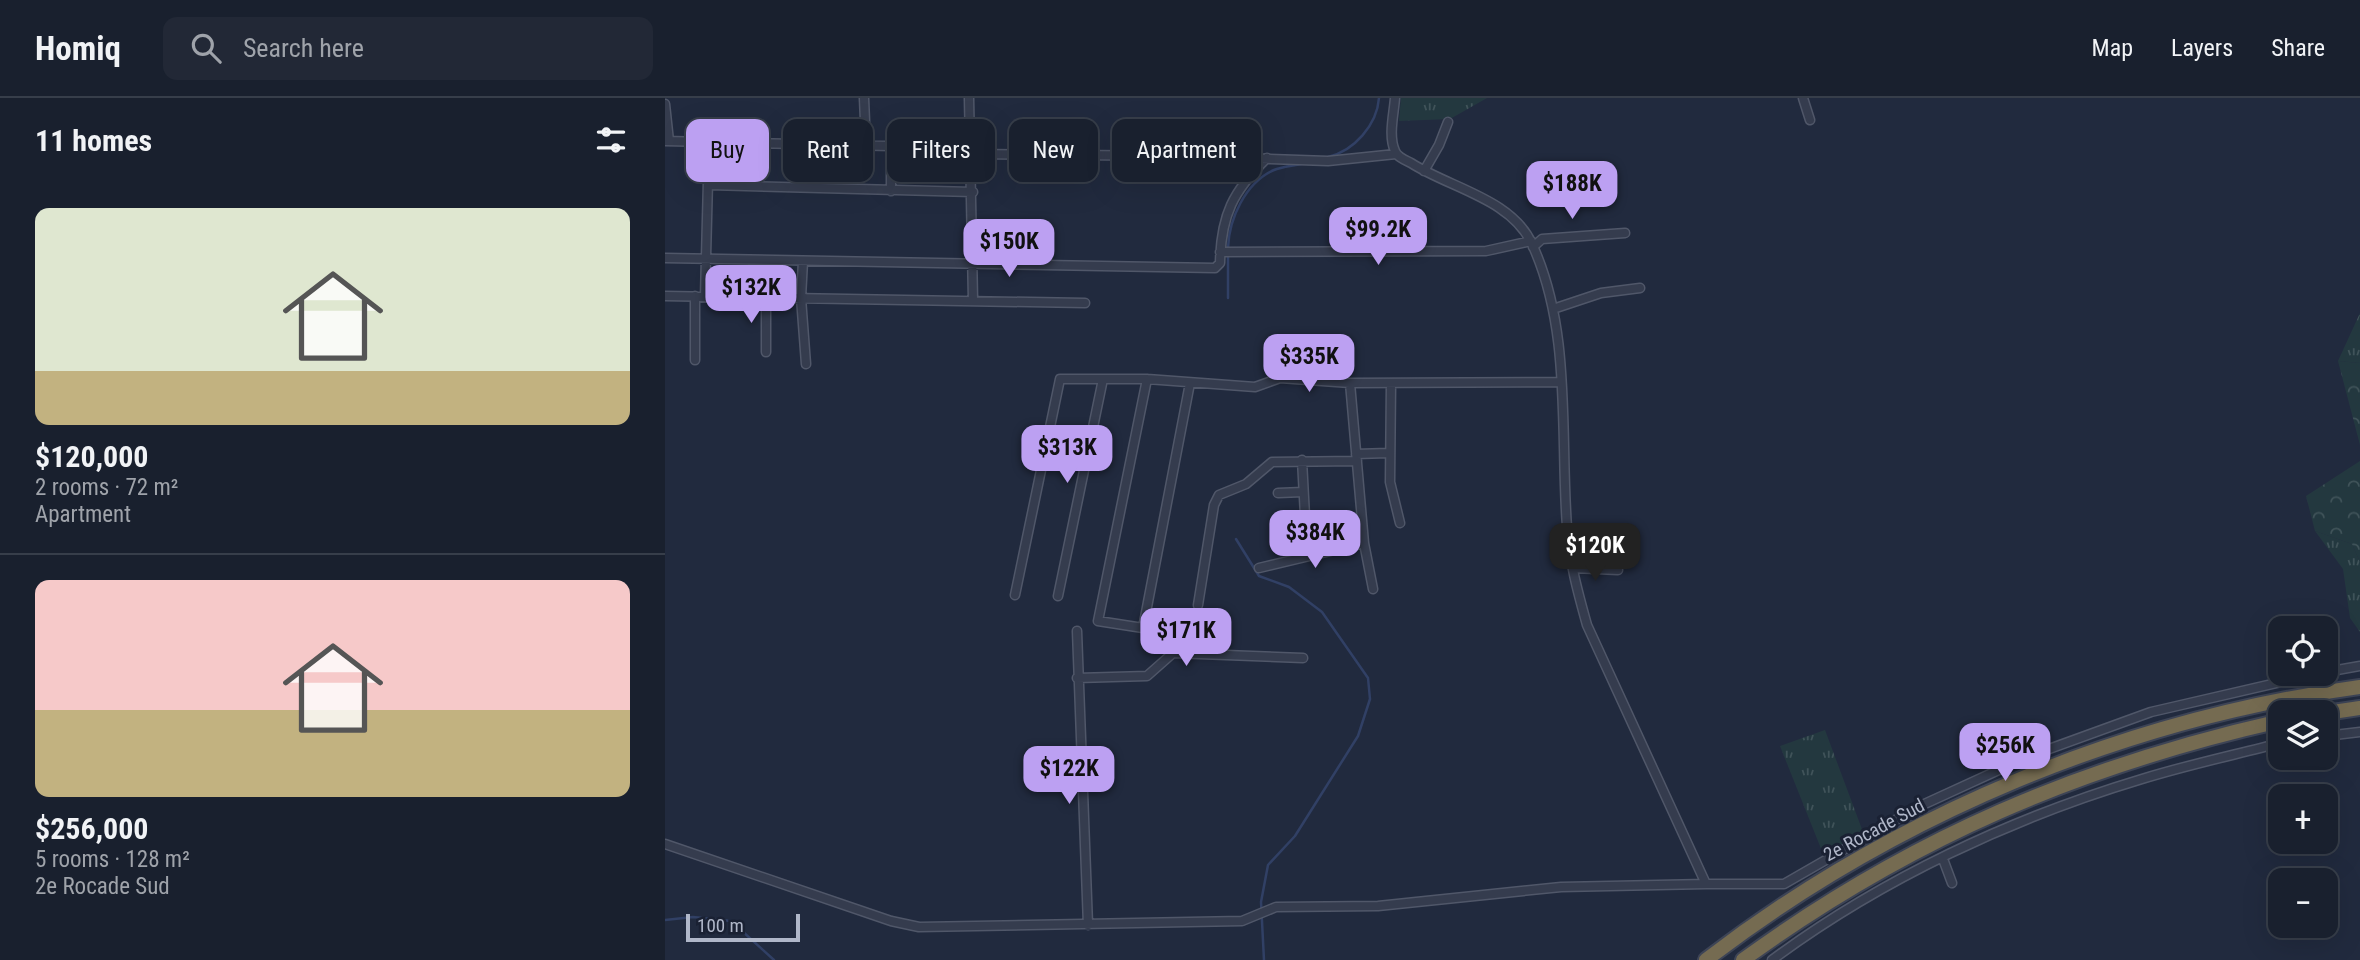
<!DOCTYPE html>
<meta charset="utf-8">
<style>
:root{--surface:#19202e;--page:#222836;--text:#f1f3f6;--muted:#9fa3aa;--line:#373e4a;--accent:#bca0f2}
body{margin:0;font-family:"Roboto Condensed",sans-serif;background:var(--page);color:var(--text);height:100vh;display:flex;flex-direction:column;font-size:26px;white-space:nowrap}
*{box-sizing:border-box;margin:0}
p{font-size:23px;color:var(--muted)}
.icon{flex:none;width:38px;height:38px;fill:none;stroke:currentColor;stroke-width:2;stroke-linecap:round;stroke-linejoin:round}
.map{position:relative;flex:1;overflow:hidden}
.side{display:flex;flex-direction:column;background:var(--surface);width:665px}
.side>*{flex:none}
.top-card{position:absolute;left:21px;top:21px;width:665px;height:63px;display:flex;gap:14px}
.tools{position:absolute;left:1603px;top:518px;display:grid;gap:14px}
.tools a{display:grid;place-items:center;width:70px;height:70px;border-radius:14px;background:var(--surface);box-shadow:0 7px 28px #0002,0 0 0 2px var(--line);font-size:35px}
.scale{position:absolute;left:21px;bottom:18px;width:114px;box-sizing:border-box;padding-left:7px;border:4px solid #b0b7c9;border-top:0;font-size:19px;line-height:24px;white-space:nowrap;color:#b0b7c9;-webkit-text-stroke:5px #1a2133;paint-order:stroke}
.price{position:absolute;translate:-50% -60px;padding:0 16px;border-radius:14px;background:var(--accent);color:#111;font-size:23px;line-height:46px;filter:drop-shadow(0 2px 4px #0008)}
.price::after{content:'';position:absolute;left:50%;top:42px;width:21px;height:16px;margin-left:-10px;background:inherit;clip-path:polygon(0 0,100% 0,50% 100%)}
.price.selected{background:#222;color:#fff}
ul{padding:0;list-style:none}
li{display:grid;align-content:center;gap:14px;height:371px;padding:0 35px}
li+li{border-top:2px solid var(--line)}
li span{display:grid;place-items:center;height:217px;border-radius:14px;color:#555}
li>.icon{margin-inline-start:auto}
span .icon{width:126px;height:126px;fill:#fffc;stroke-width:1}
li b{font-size:30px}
h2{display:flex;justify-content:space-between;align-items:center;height:84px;padding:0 35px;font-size:30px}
.chip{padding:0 24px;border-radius:14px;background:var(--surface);box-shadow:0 7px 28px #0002,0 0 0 2px var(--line);font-size:24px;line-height:63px}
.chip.selected{background:var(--accent);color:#111}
header{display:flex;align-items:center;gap:42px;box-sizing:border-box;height:98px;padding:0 35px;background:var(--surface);border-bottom:2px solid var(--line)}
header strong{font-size:33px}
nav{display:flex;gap:38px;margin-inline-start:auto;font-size:24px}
.search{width:490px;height:63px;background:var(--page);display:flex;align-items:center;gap:18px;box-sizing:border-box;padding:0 24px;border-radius:14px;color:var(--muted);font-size:26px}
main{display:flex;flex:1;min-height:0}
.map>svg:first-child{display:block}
</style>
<header>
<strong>Homiq</strong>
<div class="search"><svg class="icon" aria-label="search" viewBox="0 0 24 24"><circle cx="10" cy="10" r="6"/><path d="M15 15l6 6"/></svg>Search here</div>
<nav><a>Map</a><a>Layers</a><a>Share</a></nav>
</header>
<main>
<section class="side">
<h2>11 homes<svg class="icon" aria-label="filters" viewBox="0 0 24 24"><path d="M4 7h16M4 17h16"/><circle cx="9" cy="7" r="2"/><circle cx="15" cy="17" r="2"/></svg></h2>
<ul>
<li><span style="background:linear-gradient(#dfe7d0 75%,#c2b280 0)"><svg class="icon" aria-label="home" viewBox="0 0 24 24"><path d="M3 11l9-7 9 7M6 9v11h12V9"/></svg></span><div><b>$120,000</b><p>2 rooms · 72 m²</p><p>Apartment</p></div></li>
<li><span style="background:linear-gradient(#f6c9c9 60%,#c2b280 0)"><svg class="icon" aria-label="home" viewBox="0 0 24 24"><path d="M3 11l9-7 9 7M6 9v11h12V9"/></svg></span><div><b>$256,000</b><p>5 rooms · 128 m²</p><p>2e Rocade Sud</p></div></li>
</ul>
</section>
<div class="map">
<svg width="1695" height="862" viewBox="0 0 1695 862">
<defs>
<pattern id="grass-tufts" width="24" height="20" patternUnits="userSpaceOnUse" patternTransform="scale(1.75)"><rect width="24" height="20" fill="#23383f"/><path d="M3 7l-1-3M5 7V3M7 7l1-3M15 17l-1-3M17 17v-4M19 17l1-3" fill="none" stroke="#405359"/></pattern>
<pattern id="forest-crowns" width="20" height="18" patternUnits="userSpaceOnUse" patternTransform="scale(1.75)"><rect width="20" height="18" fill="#23383f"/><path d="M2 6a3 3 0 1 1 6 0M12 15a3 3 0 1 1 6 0" fill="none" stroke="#405359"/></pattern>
</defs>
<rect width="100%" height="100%" fill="#212a3e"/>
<path fill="url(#grass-tufts)" d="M736,0H822L785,21L734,23Z
M1695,215V265L1673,263Z
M1650,433L1687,446L1695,464V534L1685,520L1678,471Z
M1160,632L1198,734L1159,758L1115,648Z"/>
<path fill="url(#forest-crowns)" d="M1673,263L1695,265V347Z
M1695,363V464L1687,446L1650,433L1641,398Z"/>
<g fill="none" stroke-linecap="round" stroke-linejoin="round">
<path stroke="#314065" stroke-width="2.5" d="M663,59C689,53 712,27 714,0
M563,150C564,121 580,85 609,72C616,69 627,68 636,66
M563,200V157
M571,441L594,478L624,489L657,514L703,580L705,601L693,638L630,738L603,767L596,804L599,862
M0,822L28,819L66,823L109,862"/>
<g stroke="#505769" stroke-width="11">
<path id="minor" d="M199,0L201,47
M304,0L308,203
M1138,0L1145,22
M0,6L4,43
M0,43L226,48L305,56L521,58L663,63L731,56
M226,48V93
M759,73L774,47L783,24
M44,87L308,94
M868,149L877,141L960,135
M555,154L821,153L866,143
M0,160L550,170L555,165C556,117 568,93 602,60
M138,163L136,200L141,266
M0,198L420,205
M30,198V262
M40,198L44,44
M101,199V254
M888,211L936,195L975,190
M482,281L433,523L478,530L525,285
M685,285L699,445L708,491
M726,285L725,384L735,425
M691,356L723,355
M637,362L641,437
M613,395L638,394
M594,470L699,445
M908,470L953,472
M350,497L395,281H482L590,289L615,280L685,285L895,284
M393,498L438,281
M533,507L549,407L554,397L581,386L607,364L692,363
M412,533L423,827
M1661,574L1695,568
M412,580L482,578L508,555L638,560
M1661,638L1695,634
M0,746L226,823L254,829L577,823L611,809L713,808L896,789L1041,786L922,527C913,495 904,462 902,429C895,336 907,232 867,146C847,101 785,90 746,65C740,62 732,59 730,53C723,38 729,15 730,0
M1278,761L1287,785
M1041,786H1119L1253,709L1362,659L1486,614L1651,576
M1107,862C1216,781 1347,720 1477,681C1522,667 1569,657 1615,645"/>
</g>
<g stroke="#3d4456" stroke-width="18">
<path id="motorway" d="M1661,615L1695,610
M1041,862C1230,717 1459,621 1695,589
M1078,862C1244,741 1415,668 1615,623"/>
</g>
<use href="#minor" stroke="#353c4e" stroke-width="8"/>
<use href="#motorway" stroke="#756b51" stroke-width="14"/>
</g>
<g text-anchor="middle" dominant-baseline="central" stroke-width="6" stroke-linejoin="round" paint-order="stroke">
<g font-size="19" fill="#b0b7c9" stroke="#1a2133">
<text transform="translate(1209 732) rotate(-28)">2e Rocade Sud</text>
</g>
</g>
</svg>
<div class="tools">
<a><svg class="icon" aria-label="locate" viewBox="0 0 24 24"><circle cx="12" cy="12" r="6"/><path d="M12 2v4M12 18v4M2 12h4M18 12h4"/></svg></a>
<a><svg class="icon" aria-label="layers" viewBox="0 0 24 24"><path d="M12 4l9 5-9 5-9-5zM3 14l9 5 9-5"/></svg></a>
<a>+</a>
<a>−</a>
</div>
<div class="scale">100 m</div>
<b class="price" style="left:907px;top:123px">$188K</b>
<b class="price" style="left:713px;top:169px">$99.2K</b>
<b class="price" style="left:344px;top:181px">$150K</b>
<b class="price" style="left:86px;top:227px">$132K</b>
<b class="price" style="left:644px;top:296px">$335K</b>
<b class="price" style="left:402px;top:387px">$313K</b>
<b class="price" style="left:650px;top:472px">$384K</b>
<b class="price selected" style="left:930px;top:485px">$120K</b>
<b class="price" style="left:521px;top:570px">$171K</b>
<b class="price" style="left:1340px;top:685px">$256K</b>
<b class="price" style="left:404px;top:708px">$122K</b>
<div class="top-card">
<a class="chip selected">Buy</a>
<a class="chip">Rent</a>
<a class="chip">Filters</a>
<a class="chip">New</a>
<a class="chip">Apartment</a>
</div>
</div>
</main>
